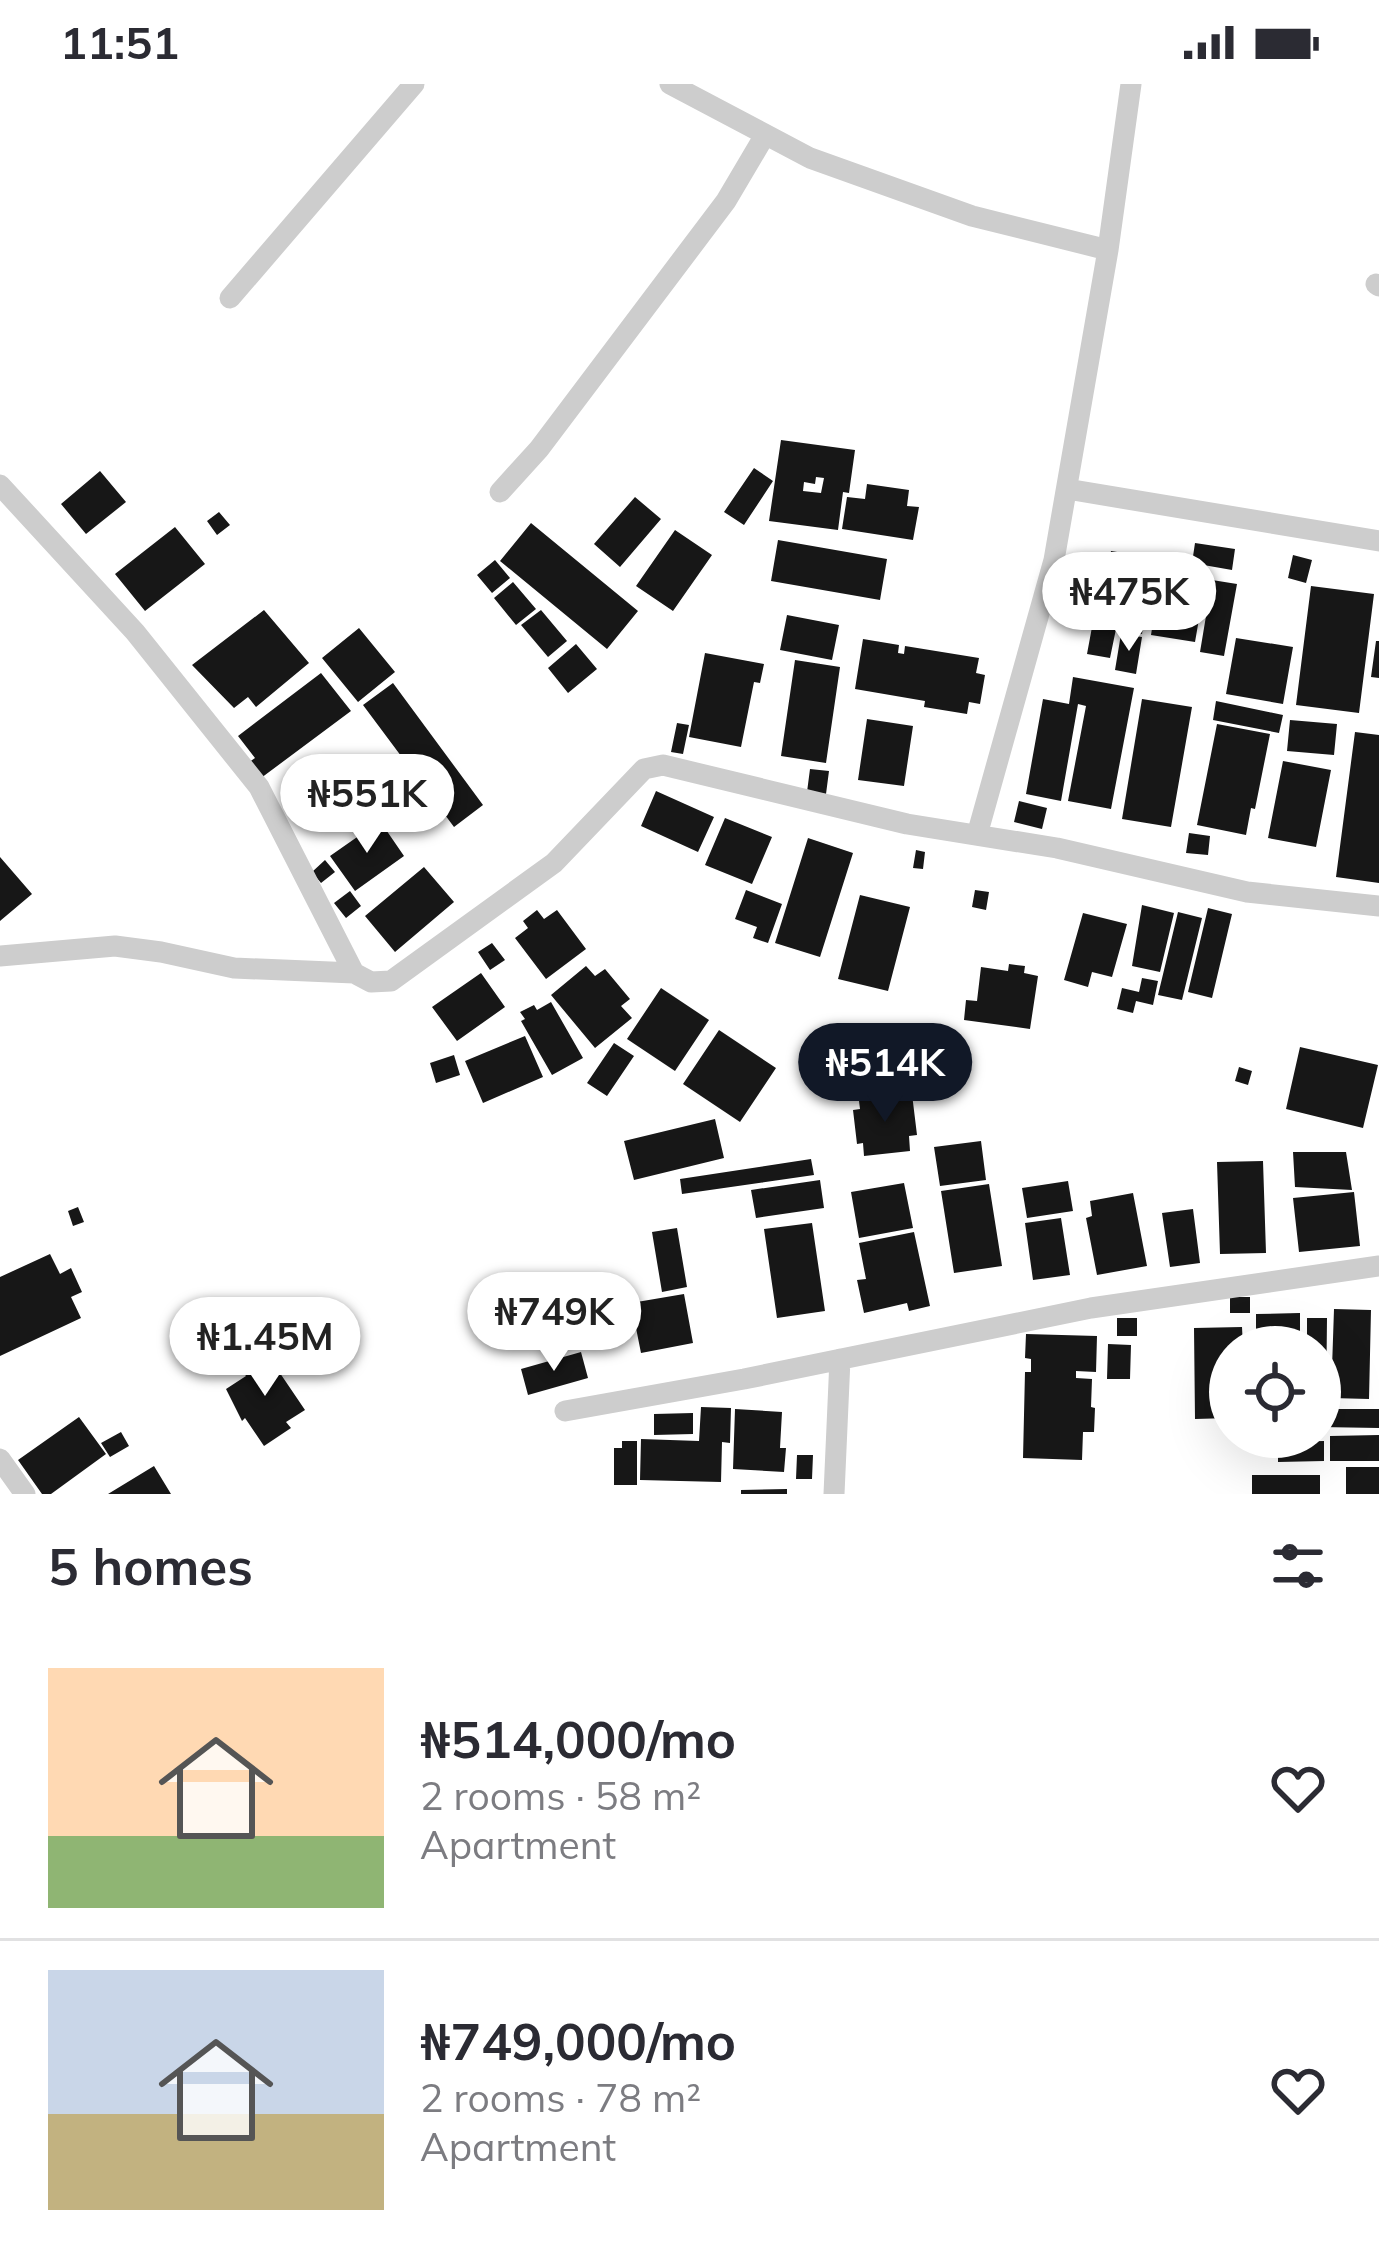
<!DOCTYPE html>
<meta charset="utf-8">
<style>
:root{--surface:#fff;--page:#f7f7f7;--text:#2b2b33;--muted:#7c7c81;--line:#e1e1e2;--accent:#111827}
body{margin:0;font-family:Mulish,sans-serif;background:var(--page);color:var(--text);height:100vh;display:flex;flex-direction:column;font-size:45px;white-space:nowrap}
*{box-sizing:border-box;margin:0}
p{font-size:39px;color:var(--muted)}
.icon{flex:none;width:66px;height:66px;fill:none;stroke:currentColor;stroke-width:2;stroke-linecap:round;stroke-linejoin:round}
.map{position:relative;height:1410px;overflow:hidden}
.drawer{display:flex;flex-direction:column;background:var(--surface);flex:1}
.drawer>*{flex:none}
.buttons{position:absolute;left:1209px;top:1242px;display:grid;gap:24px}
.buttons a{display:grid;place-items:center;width:132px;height:132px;border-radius:50%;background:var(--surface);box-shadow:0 12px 48px #0002;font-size:60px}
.price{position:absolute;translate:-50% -102px;padding:0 27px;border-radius:42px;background:#fff;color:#222;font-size:39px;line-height:78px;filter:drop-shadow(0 3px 6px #0008)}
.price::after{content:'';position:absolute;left:50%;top:72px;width:36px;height:27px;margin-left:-18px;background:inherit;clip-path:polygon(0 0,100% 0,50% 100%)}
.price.selected{background:var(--accent);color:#fff}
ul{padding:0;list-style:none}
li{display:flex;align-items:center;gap:36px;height:300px;padding:0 48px}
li+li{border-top:3px solid var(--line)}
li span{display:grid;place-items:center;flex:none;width:336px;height:240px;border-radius:0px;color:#555}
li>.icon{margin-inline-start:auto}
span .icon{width:144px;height:144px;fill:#fffc;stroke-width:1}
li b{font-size:51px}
h2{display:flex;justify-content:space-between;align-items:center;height:144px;padding:0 48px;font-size:51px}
.status{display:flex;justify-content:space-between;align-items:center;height:84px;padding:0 60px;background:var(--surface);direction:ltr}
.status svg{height:33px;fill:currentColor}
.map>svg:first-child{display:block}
</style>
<div class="status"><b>11:51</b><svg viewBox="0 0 49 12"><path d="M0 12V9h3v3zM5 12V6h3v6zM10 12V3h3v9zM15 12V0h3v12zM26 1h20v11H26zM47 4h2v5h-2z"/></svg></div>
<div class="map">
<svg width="1379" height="1410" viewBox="0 0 1379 1410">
<rect width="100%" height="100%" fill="#fff"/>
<path fill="#171717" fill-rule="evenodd" d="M781,356L855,366L849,409L843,408L838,446L769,437ZM816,393L824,394L821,409L803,407L804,398L815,400Z
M754,384L773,397L744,441L724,428Z
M100,387L126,418L86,450L61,420Z
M867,400L909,406L907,422L919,423L913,456L842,445L847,413L865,415Z
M635,413L661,435L620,483L594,460Z
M219,428L230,441L217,451L207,437Z
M531,439L638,527L607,565L500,477Z
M175,443L205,480L145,527L115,490Z
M675,446L712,471L673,527L636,502Z
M778,456L887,475L880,516L771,497Z
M1195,459L1235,465L1232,486L1192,479Z
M1111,467L1154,474L1142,550L1116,545L1110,574L1087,570L1092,543L1099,544Z
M1088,470L1108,473L1102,513L1082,510Z
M1293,471L1312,476L1306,499L1288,494Z
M495,476L510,494L492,509L477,491Z
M1162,479L1201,485L1198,505L1204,506L1195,558L1151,551Z
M1212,496L1237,500L1224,572L1200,568Z
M513,498L536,525L516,541L494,514Z
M1311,502L1374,510L1359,629L1296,621Z
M1079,514L1096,516L1094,536L1077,533Z
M264,526L309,579L256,623L248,613L234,624L192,581Z
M541,526L567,557L548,573L521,541Z
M787,531L839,541L832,576L780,566Z
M359,544L395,588L358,618L322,574Z
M1121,550L1142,553L1136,590L1115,586Z
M1236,554L1293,563L1283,620L1226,610Z
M863,555L899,561L898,569L904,570L905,562L979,574L976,589L985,591L980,620L969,618L967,630L924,623L925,617L855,605Z
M1376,557H1379V594L1371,593Z
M576,560L597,585L568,609L548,584Z
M705,569L764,580L760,599L754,598L741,663L689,653Z
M795,576L840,583L826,679L781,672Z
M321,589L351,627L257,697L245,681L255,674L238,652Z
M1073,593L1134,604L1111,725L1068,717L1086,622L1078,620L1061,717L1026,710L1043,615L1069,620Z
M393,599L483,721L454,743L363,621Z
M1142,615L1192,623L1171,743L1122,735Z
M1216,617L1283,631L1279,649L1213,636Z
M867,635L913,642L904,702L858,696Z
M1290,636L1337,640L1334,671L1287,667Z
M677,639L689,641L683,670L671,668Z
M1217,640L1270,650L1255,725L1251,724L1246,751L1197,741Z
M1355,648L1379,651V799L1336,793Z
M320,675L344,712L307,735L283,699Z
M1283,677L1331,686L1316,763L1268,754Z
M810,685L829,687L826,710L807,708Z
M656,707L714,733L698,768L641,742Z
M1019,717L1047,724L1042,745L1014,738Z
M725,734L772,753L752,800L705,781Z
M380,737L404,772L355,807L330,772Z
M1189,749L1210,752L1208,771L1186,769Z
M808,754L853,769L820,873L775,859Z
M916,766L925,768L923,785L913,784Z
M0,773L32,810L0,837Z
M325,776L335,788L321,799L312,788Z
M424,783L454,818L395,868L365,832Z
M746,806L782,820L768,859L753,854L757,843L735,835Z
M975,806L989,808L986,826L972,823Z
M350,807L361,822L346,834L334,819Z
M860,811L910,823L888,907L838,895Z
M1142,821L1174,829L1160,888L1132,882Z
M1208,824L1232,830L1212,914L1188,908Z
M537,826L544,835L557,826L586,865L546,895L515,854L528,844L523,837Z
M1178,828L1202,834L1182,916L1158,911Z
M1083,829L1127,840L1112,893L1092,888L1088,903L1064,896Z
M492,859L505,876L490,886L478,868Z
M1009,880L1025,882L1024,889L1038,892L1030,945L964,936L966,916L977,917L981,883L1008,887Z
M586,882L595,892L605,885L630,915L621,922L632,934L595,964L551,911Z
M481,889L505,923L457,957L432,923Z
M1142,894L1158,897L1153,921L1136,917L1133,929L1117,925L1122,904L1139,908Z
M661,904L709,936L675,987L627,955Z
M551,918L583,974L552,991L521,937L525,935L520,928L534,921L537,926Z
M719,946L776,984L740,1038L683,1000Z
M525,952L543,993L483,1019L465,977Z
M614,959L634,972L607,1012L587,999Z
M1300,963L1378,981L1363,1044L1286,1025Z
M454,971L460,991L436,999L430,979Z
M1239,983L1252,987L1248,1001L1235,997Z
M912,1010L917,1051L909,1052L910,1067L864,1072L863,1059L857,1060L853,1026L860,1025L859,1017Z
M715,1035L724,1074L634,1096L624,1057Z
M981,1057L986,1096L940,1102L934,1063Z
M1293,1068H1346L1352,1106L1295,1103Z
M811,1075L814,1091L682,1110L680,1095Z
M1263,1077L1266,1169L1220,1170L1217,1078Z
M820,1096L824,1124L756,1134L751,1106Z
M1068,1097L1073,1127L1027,1134L1022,1104Z
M904,1099L913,1144L859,1154L851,1108Z
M989,1100L1002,1182L954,1189L941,1107Z
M1354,1108L1360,1162L1299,1168L1293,1114Z
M1133,1109L1147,1182L1097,1191L1086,1134L1092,1132L1090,1117Z
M78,1123L84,1138L73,1142L68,1127Z
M1193,1125L1200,1179L1170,1183L1162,1129Z
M1061,1134L1070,1191L1033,1196L1025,1139Z
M812,1139L825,1227L777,1234L764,1145Z
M677,1144L687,1203L662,1208L652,1148Z
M914,1148L930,1222L909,1227L907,1219L864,1229L857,1196L866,1195L859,1159Z
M50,1170L60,1190L71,1184L82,1208L71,1213L81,1234L0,1272V1193Z
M684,1210L693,1259L641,1269L631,1219Z
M1230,1213H1250V1229H1230Z
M1334,1225L1371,1226L1369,1315L1331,1314Z
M1300,1229V1263H1256V1230Z
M1117,1234H1137V1252H1117Z
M1307,1234H1327L1326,1325H1379V1344L1320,1343V1263H1307Z
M1242,1243L1243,1263H1230V1334L1195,1335L1194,1244Z
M1026,1250L1097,1252L1096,1288L1076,1287V1294L1092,1295L1091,1323L1095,1324L1094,1348H1083L1082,1376L1023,1374L1025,1288H1031V1275L1025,1274Z
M1108,1260L1131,1261L1130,1295H1107Z
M265,1267L305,1326L286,1338L291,1344L264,1362L245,1334L242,1337L226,1305L246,1292L240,1284Z
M581,1268L588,1294L528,1311L521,1285Z
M701,1323L731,1324L730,1359L722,1358L721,1398L640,1396L641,1355L699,1357Z
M735,1325L782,1328L780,1364H786L784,1388L733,1385Z
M693,1329V1350L654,1351V1330Z
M79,1333L106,1370L51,1410H42L18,1376Z
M121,1348L129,1362L110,1373L101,1359Z
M1379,1351V1377H1330V1352Z
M622,1357H637V1401H614V1364H622Z
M1324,1357V1377L1278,1378V1358Z
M797,1371H813L812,1395H796Z
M154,1382L171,1410H108Z
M1346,1383H1379V1410H1346Z
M1252,1391H1320V1410H1252Z
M787,1405V1410H741V1406Z"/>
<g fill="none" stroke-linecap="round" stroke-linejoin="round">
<path stroke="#cdcdcd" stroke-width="21" d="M670,0L810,74L972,132L1108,166L1131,0
M1376,200L1379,202
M230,214L414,0
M0,401L135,548L259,703L354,889L371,898L391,897L554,779L644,685L663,681L907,740L1057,764L1247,808L1379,822
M1067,405L1379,457
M500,408L539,365L726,117L765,51
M977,751L1054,476L1108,166
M0,872L115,862L161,868L234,884L354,889
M565,1327L744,1295L1091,1224L1379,1182
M0,1375L25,1410
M834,1410L840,1275"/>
</g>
</svg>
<div class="buttons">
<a><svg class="icon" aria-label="locate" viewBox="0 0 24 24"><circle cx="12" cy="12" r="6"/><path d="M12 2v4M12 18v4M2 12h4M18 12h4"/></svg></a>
</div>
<b class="price" style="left:1129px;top:570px">₦475K</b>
<b class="price" style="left:367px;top:772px">₦551K</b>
<b class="price selected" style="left:885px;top:1041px">₦514K</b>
<b class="price" style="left:554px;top:1290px">₦749K</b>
<b class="price" style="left:265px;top:1315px">₦1.45M</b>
</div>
<section class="drawer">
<h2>5 homes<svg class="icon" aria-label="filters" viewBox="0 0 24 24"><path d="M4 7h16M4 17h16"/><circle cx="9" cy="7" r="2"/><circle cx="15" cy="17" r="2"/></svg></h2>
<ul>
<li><span style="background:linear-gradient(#ffd9b3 70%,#8fb573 0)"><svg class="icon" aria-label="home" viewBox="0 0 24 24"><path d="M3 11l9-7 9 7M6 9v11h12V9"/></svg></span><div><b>₦514,000/mo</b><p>2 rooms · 58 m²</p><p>Apartment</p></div><svg class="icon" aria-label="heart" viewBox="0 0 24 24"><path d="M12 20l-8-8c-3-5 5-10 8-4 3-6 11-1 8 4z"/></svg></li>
<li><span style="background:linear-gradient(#c9d6e8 60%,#c2b280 0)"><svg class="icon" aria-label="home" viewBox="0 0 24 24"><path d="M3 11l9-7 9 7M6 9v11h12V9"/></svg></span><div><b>₦749,000/mo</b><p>2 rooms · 78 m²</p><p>Apartment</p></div><svg class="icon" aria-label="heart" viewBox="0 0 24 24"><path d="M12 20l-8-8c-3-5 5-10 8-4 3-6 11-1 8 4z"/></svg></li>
</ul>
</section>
